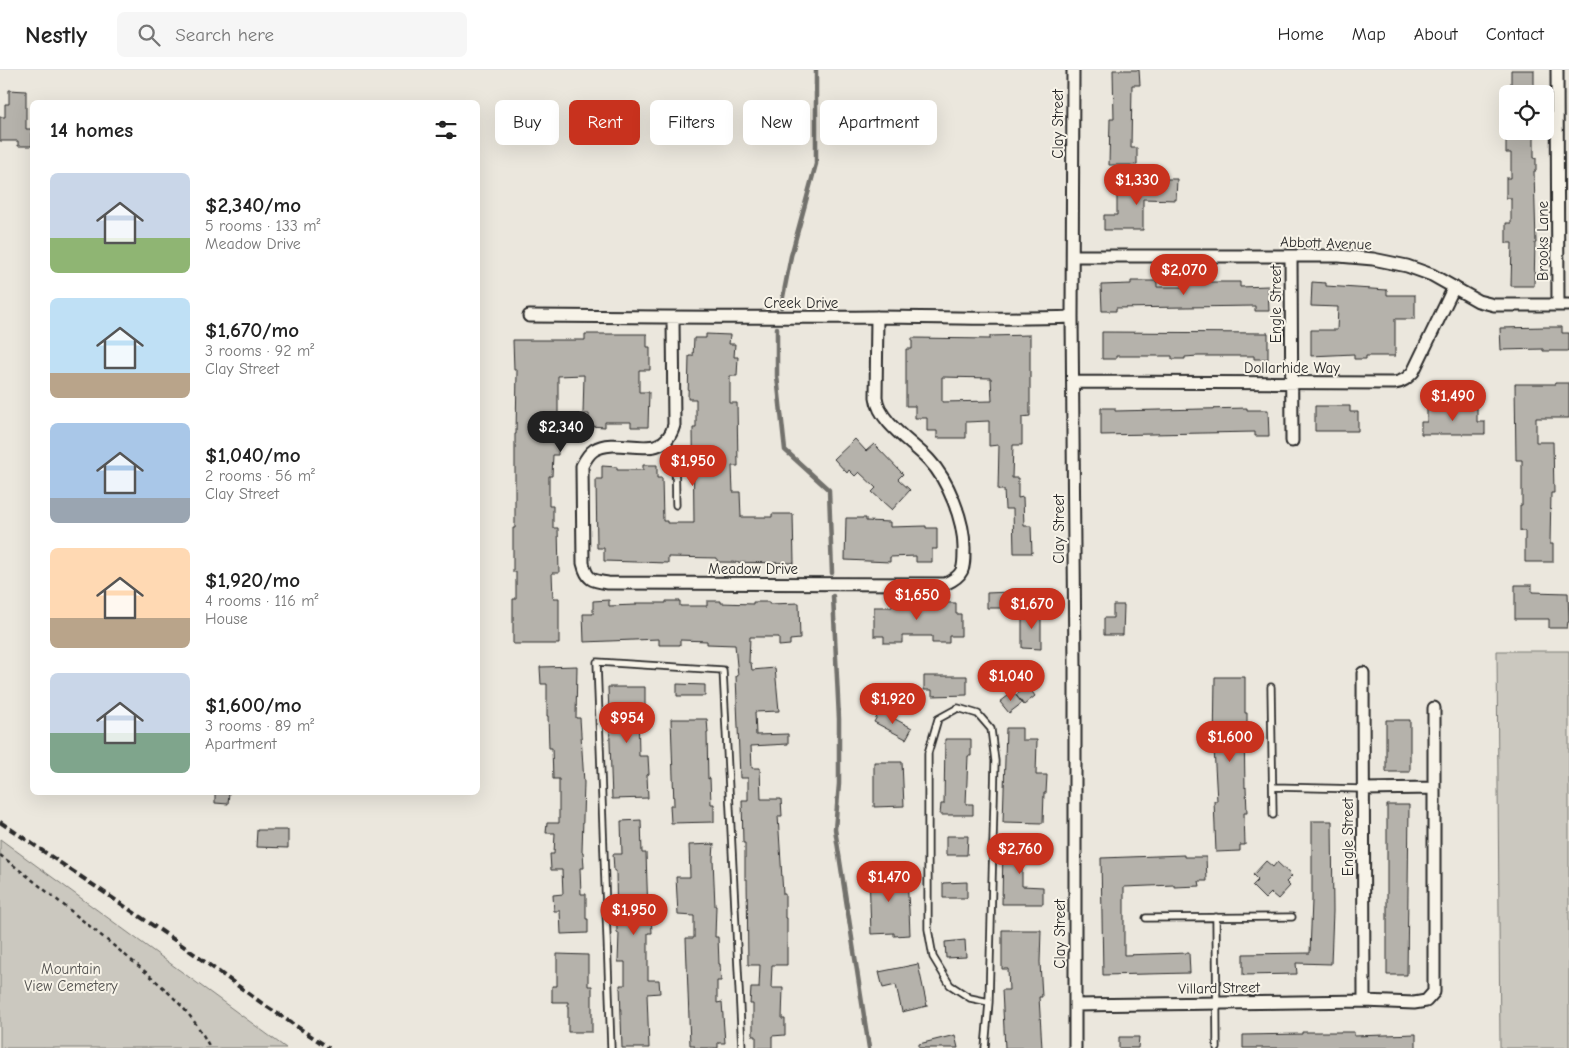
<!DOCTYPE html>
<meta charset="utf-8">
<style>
:root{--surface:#fff;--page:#f6f6f6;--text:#222;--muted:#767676;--line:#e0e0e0;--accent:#c8321e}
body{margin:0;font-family:"Comic Neue",sans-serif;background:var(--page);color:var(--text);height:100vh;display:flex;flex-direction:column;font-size:19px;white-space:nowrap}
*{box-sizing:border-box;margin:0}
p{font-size:16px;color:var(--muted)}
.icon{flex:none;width:28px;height:28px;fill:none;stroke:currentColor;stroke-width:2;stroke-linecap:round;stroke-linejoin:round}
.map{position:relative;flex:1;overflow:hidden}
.details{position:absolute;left:30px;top:30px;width:450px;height:695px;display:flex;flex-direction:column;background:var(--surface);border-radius:8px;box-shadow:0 5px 20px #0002}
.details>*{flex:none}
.hud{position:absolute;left:495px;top:30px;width:475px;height:45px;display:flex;gap:10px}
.controls{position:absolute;left:1499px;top:15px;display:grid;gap:10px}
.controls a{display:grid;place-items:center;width:55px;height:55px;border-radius:8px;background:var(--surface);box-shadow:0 5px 20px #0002;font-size:25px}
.price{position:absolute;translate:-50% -42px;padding:0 11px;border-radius:18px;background:var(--accent);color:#fff;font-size:16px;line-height:32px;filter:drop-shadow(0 1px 2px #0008)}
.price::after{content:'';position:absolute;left:50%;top:30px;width:15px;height:11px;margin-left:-8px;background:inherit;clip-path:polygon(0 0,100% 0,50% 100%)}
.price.selected{background:#222;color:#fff}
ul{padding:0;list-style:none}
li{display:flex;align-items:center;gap:15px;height:125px;padding:0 20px}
li span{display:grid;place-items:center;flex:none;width:140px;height:100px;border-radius:8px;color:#555}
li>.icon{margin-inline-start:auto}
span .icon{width:60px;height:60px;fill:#fffc;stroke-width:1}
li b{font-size:21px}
h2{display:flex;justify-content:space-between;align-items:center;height:60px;padding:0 20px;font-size:21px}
.chip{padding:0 18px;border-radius:8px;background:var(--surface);box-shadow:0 5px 20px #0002;font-size:18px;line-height:45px}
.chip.selected{background:var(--accent);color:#fff}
header{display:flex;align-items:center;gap:30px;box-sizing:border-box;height:70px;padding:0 25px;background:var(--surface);border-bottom:1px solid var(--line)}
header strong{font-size:24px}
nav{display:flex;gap:28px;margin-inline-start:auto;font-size:18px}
.search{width:350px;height:45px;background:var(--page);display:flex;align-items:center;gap:12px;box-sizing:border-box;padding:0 18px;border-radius:8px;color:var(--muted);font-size:19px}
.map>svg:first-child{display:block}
</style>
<header>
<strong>Nestly</strong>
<div class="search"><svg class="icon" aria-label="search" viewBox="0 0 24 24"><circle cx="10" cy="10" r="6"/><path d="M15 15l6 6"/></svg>Search here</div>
<nav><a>Home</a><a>Map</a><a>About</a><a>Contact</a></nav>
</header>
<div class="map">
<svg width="1569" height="978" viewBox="0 0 1569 978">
<rect width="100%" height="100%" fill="#ebe7dd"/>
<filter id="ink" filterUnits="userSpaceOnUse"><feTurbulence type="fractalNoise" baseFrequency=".02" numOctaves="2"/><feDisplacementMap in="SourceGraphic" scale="10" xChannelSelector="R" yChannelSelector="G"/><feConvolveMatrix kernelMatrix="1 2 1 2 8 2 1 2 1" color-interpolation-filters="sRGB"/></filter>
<g filter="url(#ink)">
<path fill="#cbc8bf" stroke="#7b7a75" d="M1497,581H1569V978H1500Z
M0,769L286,978H0Z"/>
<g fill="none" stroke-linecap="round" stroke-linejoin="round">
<path stroke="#72716c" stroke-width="4.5" d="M781,237L791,186L816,94V0
M777,258V306L785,380L829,420L832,503
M833,526L839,649V714L835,759L869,978"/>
</g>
<path fill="#b5b2ab" stroke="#2b2b2b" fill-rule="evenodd" d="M1113,0H1139L1140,15H1132L1131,78H1137V95H1109L1110,49H1114Z
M1511,0H1534V24H1511Z
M9,20L26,21V59H32V76H18V71H0V47H5V34H9Z
M1509,61H1534V88H1536V101H1534L1536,173H1535L1534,216H1511L1512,173H1506V153H1511V128H1506V108H1511V83H1506V64H1509Z
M1160,109H1177L1176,130L1143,129V160H1104V145H1117V120L1160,119Z
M1199,208V212H1240V217L1268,216L1269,241H1255V236L1116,238V241H1102L1101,215L1131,214V211H1157V217H1184V209Z
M1312,212L1326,213V216L1387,220V225H1415V249H1395V286H1366V289H1354V284L1311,286V260H1337L1338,237L1311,236Z
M1546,257H1562V263H1569V281H1543V279L1501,280L1500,258Z
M1102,262L1268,263V289H1254V286H1198L1185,287V289H1172V286H1116V289H1102Z
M585,264H647V277H650V300H639V322H649L648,357H631V352H605V357L589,356V344H583L584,305L558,306V385H553L552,406H549V436H553V458H558L559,503H552L553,528H559V574H513V529H516V502H513V458H515V364H516L517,300H514L513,270H585Z
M706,264L730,265L729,274H735L734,287H738L737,306H730V333H737L738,396H732L733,422H740L741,447H772V444H793L794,493L717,492V488L668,487V493L604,491V478H597L596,409H602V396L617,397V400H643V395H657V408H662L663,451H667V453H694L693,358H696V329H688L689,286H693L694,268H706Z
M1030,265V346L1022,347V375H1013L1012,408H1018V428L1023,427L1024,456H1031L1032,483H1014L1013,439H1005L1004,420H998L999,375L989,376V351L966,352V368H937V361H927V348H915V336H906V279H912V268L990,269V266ZM942,307L991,308L992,331L942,332Z
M1555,313H1569V348H1536V372H1553L1554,423H1551L1550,474H1553V492H1525V461H1520V435H1522V390H1516L1515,314H1555Z
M1315,336H1350V342H1358V361H1315Z
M1101,338H1115V341L1247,338V340H1268L1269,366H1255V362L1101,365Z
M1427,338H1477V352H1485V364H1421V352H1427Z
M855,369L866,381L874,374L903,404L898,409L910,420L892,440L872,422L876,418L859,402L855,406L849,400L847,403L834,389Z
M846,448H866V451L890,452V457L926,456V458H937V479H932V492H916V486L890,487V492L845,490Z
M1515,515H1532V522L1568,523L1569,552H1568L1567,558H1549V549H1515Z
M1010,522L1011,538H987V523Z
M609,530V536L636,535V533H666V531H680V536H707V531H721V533L753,534V532H769V534L799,533L800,569L790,570V575L779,576V567H750L749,593H751L752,600L775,598L779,641L755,642L756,665L788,664V674L751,676L752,698H760L761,729H781L782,746H778L783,824H785V848H787V895H772L771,918H783L782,949H785V965L772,966V978H756V966H753V934H750L751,918H759L760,895H748L747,809H745V773H743L742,730H748V708H740L736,606H738L735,575L707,574V571L680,570V575H659V569L584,572L583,544H593V531Z
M892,532L956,533V544H961V566H949V573H932V566H902V573H884V566H874V537H892Z
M1113,535H1124L1123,565H1104V548H1113Z
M1022,542H1041V579L1022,578Z
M577,596L576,648H580L584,713L582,782H583L584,798H580L581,824H586V849H588V863L561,864L560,841H554L553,825L563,824L562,800H551L550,784H554L555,763H546L547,753H559V709H553L552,678H549L548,646H547V614H541L540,597Z
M924,606H967V625L932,626V620H924Z
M1215,607H1245V643H1247V657H1244L1245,718L1246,717L1247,743H1244L1245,775H1240V781L1216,782L1214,731H1217L1214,678Z
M677,614L705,615V626H677Z
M1028,616L1035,626L1024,635L1016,625Z
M608,617H645V636H638L639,686H648L649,704L647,705L648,728L612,729Z
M1013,622L1022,633L1009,643L1000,632Z
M880,641L912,658L906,669L874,652Z
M671,649H707L708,663H707L708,709L710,708L711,734H714V752L671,753L670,735H674Z
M1386,650H1410V702H1386Z
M1006,658H1022V670H1037L1036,705H1047L1046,723H1044L1043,753L1003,752Z
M945,669H971V686H968L966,734H973V745H940L941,734H944Z
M874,692H902L904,736L874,737Z
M215,722H229L228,734L215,733Z
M1387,735H1409L1407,905H1387Z
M641,750L642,783H646L648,844H651L652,863H648V910H659L660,923L647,924L649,978H622L620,915H625V892H618L619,863H617L616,801H614L613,784H622L621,751Z
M1312,751H1332L1333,841L1331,894L1296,893L1297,904L1243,905V884L1310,883L1312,830Z
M257,760H288V778L256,777Z
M946,766H968L967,785H946Z
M1003,773H1021V777H1041V795H1022V816L1043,817V834H1002Z
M714,774L713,789L715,836H716L715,867H718L719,894H720L721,911H717V933L722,932L725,973H718V978H694V975H690L686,868H694V846L678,845L676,807H690L689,775Z
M1184,785V787H1206L1207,811H1199L1200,816L1174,817V815L1124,817V885L1189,883L1190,903L1103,905L1101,788Z
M1266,791L1273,797L1277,792L1292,806L1286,812L1290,816L1278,829L1271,823L1265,829L1252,816L1258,810L1253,805Z
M906,800L909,839L910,865L894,866V863L871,864L869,801Z
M967,812V828H943V813Z
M1002,860H1041L1040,892L1042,927H1039L1042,978H1005L1002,920H1009L1008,899H1002Z
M965,870L966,887L946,888L945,872Z
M557,884L588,885V916H592V962H568V932H552V916H557Z
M918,894L927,936L902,942L896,915L883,918L879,902Z
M1302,962H1354V966L1416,964V978H1243V965L1302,964Z
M955,965L958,978H919V974Z
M1119,967H1139L1138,978H1119Z"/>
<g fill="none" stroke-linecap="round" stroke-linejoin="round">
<g stroke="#2b2b2b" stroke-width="9">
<path id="service" d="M667,370C678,390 675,413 676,435
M1271,617L1273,745
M958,638L978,644L991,659L995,691L989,932L970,928L950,915L933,887L928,859V683L938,649Z
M1273,717L1363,719
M1216,847L1217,978
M1146,848L1292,847
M611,978L597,592L723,600L742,978
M985,978L989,932"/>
</g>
<g stroke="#2b2b2b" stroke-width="15">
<path id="minor" d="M1073,0L1072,247L1075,594V978
M1557,0L1558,234
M1073,186H1339L1373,189L1407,196L1432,205L1478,231L1494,235H1569
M1291,186L1292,371
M529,246C645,247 760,248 875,247C941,247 1006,250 1072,247
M673,248L674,355C663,396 619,364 594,380C588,384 585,390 582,396L583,493C587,510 592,511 608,513L945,514C965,505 964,498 964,478C964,450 948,410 929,390C912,372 879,353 876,327L877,247
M1073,312L1394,313C1403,312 1407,308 1413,302L1454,217
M1363,603L1364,931
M1363,719L1434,718
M1075,935L1364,931L1414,933L1426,931L1434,922V638"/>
</g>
<path stroke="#2b2b2b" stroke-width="2.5" stroke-dasharray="4 4" stroke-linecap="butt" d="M0,785C37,813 72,842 108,871C145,902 189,933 210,978"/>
<use href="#service" stroke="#f7f3e8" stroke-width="5.5"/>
<use href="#minor" stroke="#f7f3e8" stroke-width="11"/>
<path stroke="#2b2b2b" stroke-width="4" stroke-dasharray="8 4" stroke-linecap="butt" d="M0,752L179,873L263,934L329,978"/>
</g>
</g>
<g text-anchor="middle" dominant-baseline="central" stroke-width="4" stroke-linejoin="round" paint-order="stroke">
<g font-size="15" fill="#2b2b2b" stroke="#f7f3e8">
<text transform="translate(1058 54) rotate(-90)">Clay Street</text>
<text transform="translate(1543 171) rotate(-90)">Brooks Lane</text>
<text transform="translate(1326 173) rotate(2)">Abbott Avenue</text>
<text x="801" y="233">Creek Drive</text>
<text transform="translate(1276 234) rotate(-90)">Engle Street</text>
<text x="1292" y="298">Dollarhide Way</text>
<text transform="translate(1059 459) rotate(-90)">Clay Street</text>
<text x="753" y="499">Meadow Drive</text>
<text transform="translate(1348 767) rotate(-90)">Engle Street</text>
<text transform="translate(1060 864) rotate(-90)">Clay Street</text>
<text transform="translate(1219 918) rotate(-1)">Villard Street</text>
</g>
<g font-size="15" fill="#535250" stroke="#f7f3e8">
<text x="71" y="899">Mountain<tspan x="71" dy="17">View Cemetery</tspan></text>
</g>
</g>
</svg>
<div class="controls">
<a><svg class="icon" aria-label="locate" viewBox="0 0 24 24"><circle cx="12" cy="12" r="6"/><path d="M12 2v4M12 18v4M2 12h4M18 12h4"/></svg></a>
</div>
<b class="price" style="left:1137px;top:136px">$1,330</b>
<b class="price" style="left:1184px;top:226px">$2,070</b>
<b class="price" style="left:1453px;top:352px">$1,490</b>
<b class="price selected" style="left:561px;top:383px">$2,340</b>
<b class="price" style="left:693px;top:417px">$1,950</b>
<b class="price" style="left:917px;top:551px">$1,650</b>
<b class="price" style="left:1032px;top:560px">$1,670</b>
<b class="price" style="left:1011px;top:632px">$1,040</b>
<b class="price" style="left:893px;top:655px">$1,920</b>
<b class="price" style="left:627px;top:674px">$954</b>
<b class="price" style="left:1230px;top:693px">$1,600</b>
<b class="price" style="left:1020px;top:805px">$2,760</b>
<b class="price" style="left:889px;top:833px">$1,470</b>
<b class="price" style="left:634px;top:866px">$1,950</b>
<div class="hud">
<a class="chip">Buy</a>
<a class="chip selected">Rent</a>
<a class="chip">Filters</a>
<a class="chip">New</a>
<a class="chip">Apartment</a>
</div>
<section class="details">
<h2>14 homes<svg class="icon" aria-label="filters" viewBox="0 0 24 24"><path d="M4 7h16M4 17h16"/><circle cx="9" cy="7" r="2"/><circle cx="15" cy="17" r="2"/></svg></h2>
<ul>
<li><span style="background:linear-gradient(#c9d6e8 65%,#8fb573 0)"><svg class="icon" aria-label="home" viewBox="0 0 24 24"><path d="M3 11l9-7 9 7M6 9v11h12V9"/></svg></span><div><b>$2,340/mo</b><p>5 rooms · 133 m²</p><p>Meadow Drive</p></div></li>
<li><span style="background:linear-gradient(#bfe0f5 75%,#b9a48a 0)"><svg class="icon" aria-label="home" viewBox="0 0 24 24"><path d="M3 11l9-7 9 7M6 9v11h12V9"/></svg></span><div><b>$1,670/mo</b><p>3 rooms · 92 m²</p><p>Clay Street</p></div></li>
<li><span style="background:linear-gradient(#a9c7e8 75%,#9aa5b1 0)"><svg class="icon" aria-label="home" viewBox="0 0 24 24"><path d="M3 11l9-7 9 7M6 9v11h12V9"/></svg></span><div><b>$1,040/mo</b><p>2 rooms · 56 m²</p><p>Clay Street</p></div></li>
<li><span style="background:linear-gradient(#ffd9b3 70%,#b9a48a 0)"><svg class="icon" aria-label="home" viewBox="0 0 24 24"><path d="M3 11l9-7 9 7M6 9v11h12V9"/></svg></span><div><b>$1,920/mo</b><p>4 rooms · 116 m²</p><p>House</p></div></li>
<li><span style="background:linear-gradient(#c9d6e8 60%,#7fa58c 0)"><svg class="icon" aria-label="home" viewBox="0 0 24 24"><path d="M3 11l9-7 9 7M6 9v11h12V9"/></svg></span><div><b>$1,600/mo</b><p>3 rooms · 89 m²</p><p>Apartment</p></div></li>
</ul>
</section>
</div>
